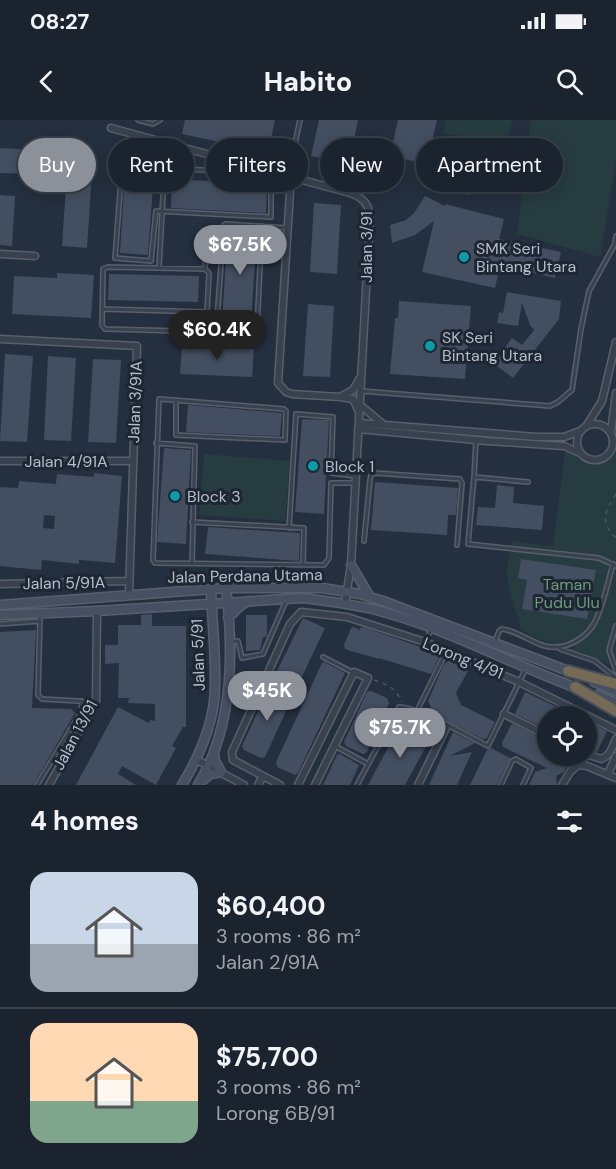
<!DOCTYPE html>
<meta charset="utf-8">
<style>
:root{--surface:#1b232f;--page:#282f3b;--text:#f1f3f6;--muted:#a0a4aa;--line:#39404b;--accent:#8c9099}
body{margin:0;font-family:"DM Sans",sans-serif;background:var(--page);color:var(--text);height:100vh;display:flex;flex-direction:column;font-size:22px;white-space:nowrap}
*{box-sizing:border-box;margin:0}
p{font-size:20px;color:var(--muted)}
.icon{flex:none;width:33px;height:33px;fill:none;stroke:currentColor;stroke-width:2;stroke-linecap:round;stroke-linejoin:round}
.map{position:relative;height:665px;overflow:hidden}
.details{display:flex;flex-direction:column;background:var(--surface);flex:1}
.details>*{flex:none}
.top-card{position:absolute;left:18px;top:18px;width:580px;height:54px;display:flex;gap:12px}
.fabs{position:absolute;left:537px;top:586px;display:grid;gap:12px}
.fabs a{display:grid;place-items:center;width:60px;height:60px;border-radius:50%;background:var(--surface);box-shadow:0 3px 15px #0003,0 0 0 2px var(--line);font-size:30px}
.price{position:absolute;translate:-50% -51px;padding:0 14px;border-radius:21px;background:var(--accent);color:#fff;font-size:20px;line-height:39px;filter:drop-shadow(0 2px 3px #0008)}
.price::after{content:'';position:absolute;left:50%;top:36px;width:18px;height:14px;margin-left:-9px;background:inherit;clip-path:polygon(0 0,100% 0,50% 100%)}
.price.selected{background:#222;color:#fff}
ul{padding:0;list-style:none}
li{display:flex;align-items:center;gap:18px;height:150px;padding:0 30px}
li+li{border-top:2px solid var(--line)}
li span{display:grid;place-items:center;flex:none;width:168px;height:120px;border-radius:18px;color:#555}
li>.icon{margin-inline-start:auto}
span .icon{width:72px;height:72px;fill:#fffc;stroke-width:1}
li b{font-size:26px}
h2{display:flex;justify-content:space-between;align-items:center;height:72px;padding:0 30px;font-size:26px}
.pill{padding:0 21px;border-radius:27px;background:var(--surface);box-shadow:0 3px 15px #0003,0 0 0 2px var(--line);font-size:21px;line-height:54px}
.pill.selected{background:var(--accent);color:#fff}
.status{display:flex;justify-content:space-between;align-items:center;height:42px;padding:0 30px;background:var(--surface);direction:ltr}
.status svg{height:16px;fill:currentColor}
header{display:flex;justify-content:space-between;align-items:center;height:78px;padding:0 30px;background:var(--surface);font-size:27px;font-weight:800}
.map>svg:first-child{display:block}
</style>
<div class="status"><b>08:27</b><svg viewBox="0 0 49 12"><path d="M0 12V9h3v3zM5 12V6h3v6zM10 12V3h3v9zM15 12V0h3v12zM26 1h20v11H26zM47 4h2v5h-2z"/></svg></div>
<header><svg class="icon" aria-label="back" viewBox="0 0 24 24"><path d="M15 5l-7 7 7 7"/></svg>Habito<svg class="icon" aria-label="search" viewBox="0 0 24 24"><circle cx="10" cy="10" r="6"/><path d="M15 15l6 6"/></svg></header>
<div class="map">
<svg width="616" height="665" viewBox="0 0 616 665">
<rect width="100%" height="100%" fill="#242f3f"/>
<path fill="#273c40" d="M446,0H512L506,27L443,13Z
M531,0H616V42L600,137L517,114Z
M567,329C584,338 602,355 616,330V538L608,536L610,545L583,533L571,530L576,526L568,521L556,525L533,517L521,509L510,471L507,452L512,421L553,426L565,331Z
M204,334L290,341L285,401L199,395Z"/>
<path fill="#434f61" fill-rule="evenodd" d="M185,0H275L268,32L182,14Z
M319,0H358L349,44L311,36Z
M398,0H437L427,44L390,36Z
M0,28L37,30L36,54L0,53Z
M68,36L93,37L87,128L62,126Z
M126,38L155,39L148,135L120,133Z
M500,38L505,68L467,75L462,46Z
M436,55L455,59L453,70L434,66Z
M172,59L262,64L267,66L266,93L171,88Z
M0,75L15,76L12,126L0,125Z
M425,76L445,86V84L504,99L499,119L561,132L555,158L500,146L495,168L422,152L434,101L415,115L392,123L390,105L406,100L414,93Z
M314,83L341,85L337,154L310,152Z
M228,108L257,110L251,204L222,202Z
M57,153L94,155L91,198L12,194L14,156L57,158Z
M109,154L199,156L198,182L108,180Z
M507,172L561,181L559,199L513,258L493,243L512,218L522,225L534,210L530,205L522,183L518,206L497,203L499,192L503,193Z
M399,181L471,186L465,259L390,254L395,198H398Z
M308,184L334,186L330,257L303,256Z
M182,225L254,229L252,257L180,254Z
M5,234L33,236L27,322L0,321Z
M48,236L76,238L71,321L44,320Z
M93,239L121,240L116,323L88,322Z
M188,285L282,293L280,316L186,312Z
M302,299L329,300L324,394L295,392Z
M164,328L191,330L186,424L157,422Z
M94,353L122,356L115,443L79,440V444L42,440L41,450L0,446V367L18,368L19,361L56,364L57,354L94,357ZM44,395L55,396L54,409L43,408Z
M375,362L458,368L456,395H448L447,415L371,410Z
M497,365L514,367L513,383L544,386L542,410L476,405L478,387L495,388Z
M208,407L300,413L299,441L205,434Z
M521,439L596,450L587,499L522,489L527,460L518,458Z
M152,494V506H186V607H183L172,626L176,628L156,665L122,646L118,654L136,665H76L118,587L149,603L150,600L155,601V584L128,583L129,578H118L119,543L105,544V525H118V505H141V495Z
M246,495H267V515L266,517H263L260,530L246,531Z
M303,498L325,508L300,561L296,563L279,555L277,551Z
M354,507L360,510L361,507L369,509L441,534L431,554L379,538V539L351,531L345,529L344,525L351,508Z
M36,510L32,588L71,589L75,593L33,665H0V512Z
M452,539L470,547L456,573L461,585L495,602L487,618L483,619L434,595L428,581L444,544Z
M324,542L345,553L298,653L295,655L277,647L276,642L322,543Z
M270,565H272L293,576L265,637L261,638L244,630L242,626Z
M371,571L387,578L389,583L367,632L363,634L346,626L344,622L367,572Z
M525,572L555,586L578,597H548V610L515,594Z
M586,601L607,611L597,632L586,628Z
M513,604L548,621V636H571L564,652L556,656L557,665H529L535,652L547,648L503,627L502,623L511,605Z
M400,605L429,621L405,665H368Z
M453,612L475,623L450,636L472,632L457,665H429Z
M491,628L510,638L497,665H470L487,630Z
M340,634L359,645L350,665H323L337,635Z"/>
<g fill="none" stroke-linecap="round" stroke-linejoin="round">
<g stroke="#575f6d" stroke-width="6">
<path id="lane" d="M138,0L153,4L160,0
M163,48L243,52L271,64V97L156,91L151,141L115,138L123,33L164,36
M291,54L294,28L300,0
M262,106L257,209L252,213L216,212L224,105L226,104L287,108
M159,147L166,23
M205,149L207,111
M102,189L207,192
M206,212L209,153L205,149L108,147L103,149L102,205L105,209L216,212
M361,271L550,286L558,282L572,270L581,209L589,171L615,124L616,116
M176,280V315L285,320L286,291L284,289L160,279H159L153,440L155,443L324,445L329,438L331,363H355
M156,323L195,326L192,443
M474,357L476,320
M528,362L474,357L468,424L599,438L616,446
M192,402L304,408L303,444
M289,408L296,294L333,297L331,353L355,356
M364,421L370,360L371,355L375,353L460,359L462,363L457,425
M40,496L38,575L42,579L96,582
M0,504L40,501
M616,506L609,530L616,551
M230,522L238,521L242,538L263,534L286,481
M425,522L431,510
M495,522L499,511L502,509C518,511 530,522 545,526C564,531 586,519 595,502C603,486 608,462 613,444
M560,529L595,541L616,558
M323,537L352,552
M266,557L299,575
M417,591L446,532
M335,626L368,644
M37,665L81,592L82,581
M357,665L399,587C416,586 470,617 488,626L526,548
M501,665L512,641L516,639L531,648L523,665"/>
</g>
<g stroke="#575f6d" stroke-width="9">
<path id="street" d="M111,8L350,73C373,81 370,94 369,115L351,445L345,483
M291,56L278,263L286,272L292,274L340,277L353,279L358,290
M0,134L35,136
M0,219L137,226L129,474
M340,277L353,270L360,258
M360,285L384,305
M359,303L537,317H564L580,311
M577 322a18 18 0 1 1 36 0a18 18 0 1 1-36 0Z
M587,305L602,281L616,222
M358,309L487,321L564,326L580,333
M611,312L616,273
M0,341H133
M0,464L128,461
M504,594L548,616
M586,634L601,639C610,636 612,628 616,619
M197,640L244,665
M608,654L616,636
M49,665L96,582L97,491
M258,665L263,656
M280,665L233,640L232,632L290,504L301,492L347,497L425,522L519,562L616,610
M298,665L354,552L368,558L315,665
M418,665L447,606
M562,665L570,652L578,645L587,646L616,658"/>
</g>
<g stroke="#575f6d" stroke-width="11">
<path id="secondary" d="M351,445L370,477
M0,485L226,468H322L360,474L383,481L571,552
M0,495L97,491L303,478C327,481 352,484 376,490C446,508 511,544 579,569
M228,498L239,487L248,481
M594,562L616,571
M597,575L616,583
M203,660L210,654L221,652L215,641L214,634
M182,665C200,635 215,601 215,566C216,534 212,501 211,469
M198,665C233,608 234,533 226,468"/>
</g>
<g stroke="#444c5a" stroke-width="14">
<path id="highway" d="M568,551L616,564
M575,567L616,591"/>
</g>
<path stroke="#45595d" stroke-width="1.5" stroke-dasharray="4.5 4.5" stroke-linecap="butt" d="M616,374C605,392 599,401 616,418
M374,560C389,565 395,568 402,582"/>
<use href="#lane" stroke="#39414f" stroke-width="3"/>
<use href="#street" stroke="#39414f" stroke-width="6"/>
<use href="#secondary" stroke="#475062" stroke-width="8"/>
<use href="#highway" stroke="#756a56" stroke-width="10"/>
</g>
<g fill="#0f9aa8" stroke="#1e2634" stroke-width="2">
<circle cx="464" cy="137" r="6"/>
<circle cx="430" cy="226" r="6"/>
<circle cx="313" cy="346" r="6"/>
<circle cx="175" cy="376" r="6"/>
</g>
<g text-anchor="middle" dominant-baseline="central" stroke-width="6" stroke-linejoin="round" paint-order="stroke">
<g font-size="16" fill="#b5bcca" stroke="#1e2634">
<text transform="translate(366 127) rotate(-90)">Jalan 3/91</text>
<text transform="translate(135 282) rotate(-88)">Jalan 3/91A</text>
<text x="66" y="341">Jalan 4/91A</text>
<text transform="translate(245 456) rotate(-1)">Jalan Perdana Utama</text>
<text transform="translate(64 463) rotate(-1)">Jalan 5/91A</text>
<text transform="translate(198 535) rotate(-92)">Jalan 5/91</text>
<text transform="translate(463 538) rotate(22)">Lorong 4/91</text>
<text transform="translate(75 615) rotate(-62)">Jalan 13/91</text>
</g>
<g font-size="16" fill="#b5bcca" stroke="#1e2634" text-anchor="start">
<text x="476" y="128">SMK Seri<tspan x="476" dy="18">Bintang Utara</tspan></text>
<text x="442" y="217">SK Seri<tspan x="442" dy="18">Bintang Utara</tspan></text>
<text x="325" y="346">Block 1</text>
<text x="187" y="376">Block 3</text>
</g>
<g font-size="16" fill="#6c9b79" stroke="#1e2634">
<text x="567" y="464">Taman<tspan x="567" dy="18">Pudu Ulu</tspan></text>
</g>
</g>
</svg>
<div class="fabs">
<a><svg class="icon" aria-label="locate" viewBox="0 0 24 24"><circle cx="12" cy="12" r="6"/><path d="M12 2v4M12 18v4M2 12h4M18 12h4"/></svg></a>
</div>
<b class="price" style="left:240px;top:156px">$67.5K</b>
<b class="price selected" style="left:217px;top:241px">$60.4K</b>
<b class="price" style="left:267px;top:602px">$45K</b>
<b class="price" style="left:400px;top:639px">$75.7K</b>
<div class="top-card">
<a class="pill selected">Buy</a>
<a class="pill">Rent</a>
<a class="pill">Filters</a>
<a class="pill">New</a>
<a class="pill">Apartment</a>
</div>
</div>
<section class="details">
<h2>4 homes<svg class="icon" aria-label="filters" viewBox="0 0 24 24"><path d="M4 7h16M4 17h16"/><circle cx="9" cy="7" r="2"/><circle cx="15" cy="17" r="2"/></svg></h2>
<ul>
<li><span style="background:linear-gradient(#c9d6e8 60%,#9aa5b1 0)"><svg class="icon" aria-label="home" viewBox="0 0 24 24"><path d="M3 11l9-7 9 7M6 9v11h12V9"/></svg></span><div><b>$60,400</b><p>3 rooms · 86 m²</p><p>Jalan 2/91A</p></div></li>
<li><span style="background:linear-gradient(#ffd9b3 65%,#7fa58c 0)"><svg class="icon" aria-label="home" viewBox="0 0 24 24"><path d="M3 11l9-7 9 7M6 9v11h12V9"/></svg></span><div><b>$75,700</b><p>3 rooms · 86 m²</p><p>Lorong 6B/91</p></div></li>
</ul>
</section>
